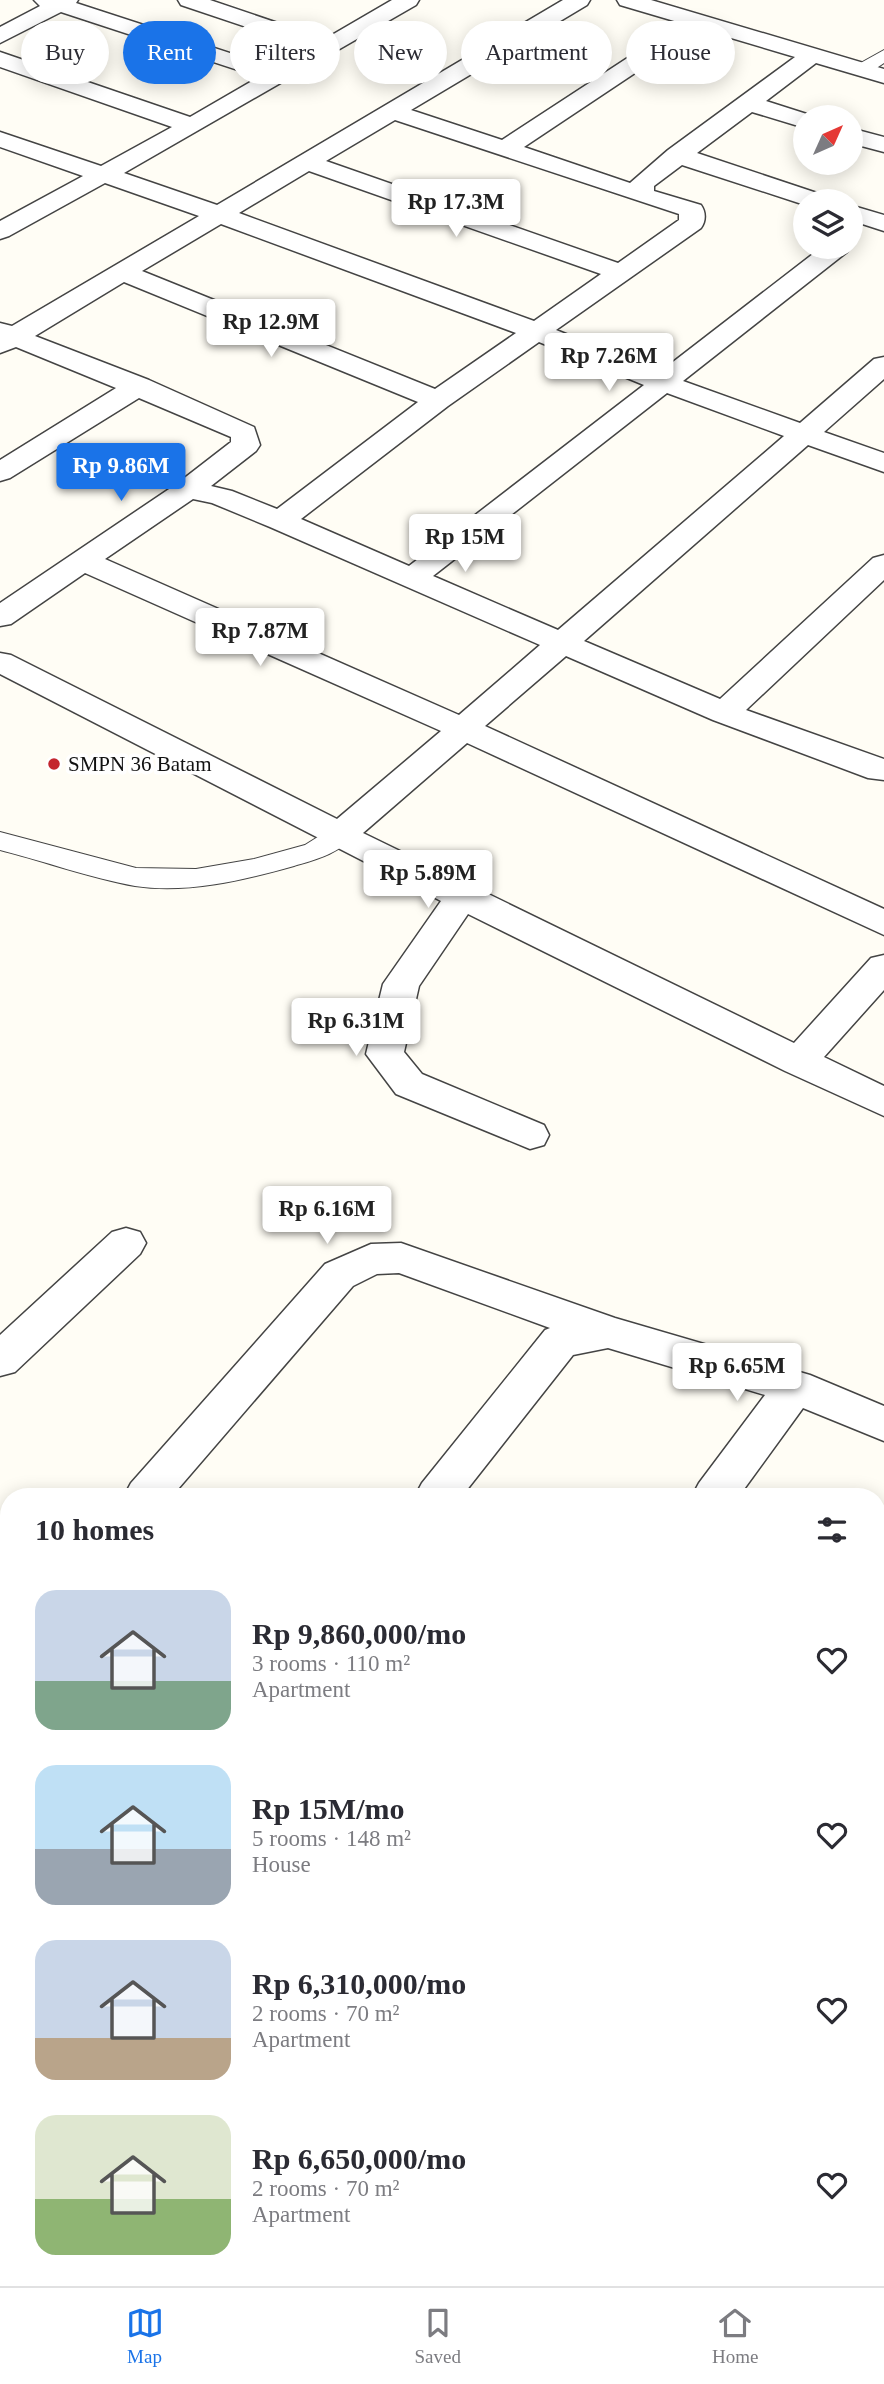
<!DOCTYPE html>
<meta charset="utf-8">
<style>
:root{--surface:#fff;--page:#f2f2f3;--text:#2b2b33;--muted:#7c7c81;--line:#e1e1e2;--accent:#1a73e8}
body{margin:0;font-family:"Times New Roman",serif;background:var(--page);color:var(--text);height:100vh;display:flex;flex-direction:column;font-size:26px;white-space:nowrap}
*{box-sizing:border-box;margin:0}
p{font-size:23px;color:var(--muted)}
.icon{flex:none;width:38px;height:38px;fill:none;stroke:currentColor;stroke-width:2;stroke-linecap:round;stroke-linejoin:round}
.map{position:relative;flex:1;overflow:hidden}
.sheet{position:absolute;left:0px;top:1488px;width:886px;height:800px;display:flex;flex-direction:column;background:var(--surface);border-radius:28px 28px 0 0;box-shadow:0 4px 18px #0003}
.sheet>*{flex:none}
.banner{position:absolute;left:21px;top:21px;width:844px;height:63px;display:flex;gap:14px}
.needle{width:46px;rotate:45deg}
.fabs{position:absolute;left:793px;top:105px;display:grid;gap:14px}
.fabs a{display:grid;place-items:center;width:70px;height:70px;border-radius:50%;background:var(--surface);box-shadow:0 4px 18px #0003;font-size:35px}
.price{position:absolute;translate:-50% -60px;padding:0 16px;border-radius:7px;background:#fff;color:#222;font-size:23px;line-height:46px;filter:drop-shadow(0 2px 4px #0008)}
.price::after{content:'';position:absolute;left:50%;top:42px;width:21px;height:16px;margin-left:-10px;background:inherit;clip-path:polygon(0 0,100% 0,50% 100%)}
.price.current{background:var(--accent);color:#fff}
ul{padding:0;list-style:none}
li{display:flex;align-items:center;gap:21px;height:175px;padding:0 35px}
li span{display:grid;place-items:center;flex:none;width:196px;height:140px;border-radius:21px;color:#555}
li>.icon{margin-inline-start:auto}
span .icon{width:84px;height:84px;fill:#fffc;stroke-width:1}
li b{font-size:30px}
h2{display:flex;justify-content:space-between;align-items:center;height:84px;padding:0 35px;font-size:30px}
.tag{padding:0 24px;border-radius:32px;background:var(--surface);box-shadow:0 4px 18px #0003;font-size:24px;line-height:63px}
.tag.current{background:var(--accent);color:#fff}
.dock{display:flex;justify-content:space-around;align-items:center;height:98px;border-top:2px solid var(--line);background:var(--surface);font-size:19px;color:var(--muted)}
.dock a{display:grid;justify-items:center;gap:4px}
.dock .current{color:var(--accent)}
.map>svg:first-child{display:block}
</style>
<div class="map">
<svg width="884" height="2286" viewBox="0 0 884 2286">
<rect width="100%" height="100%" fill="#fffdf5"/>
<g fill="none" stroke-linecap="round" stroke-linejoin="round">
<g stroke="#444" stroke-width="2">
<path id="service" d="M884,50V63L869,73H857L854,69L857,65Z
M341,826L350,828L354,834C342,853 314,860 294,866C244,880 187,894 135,886C90,878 44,861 0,850V832L136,868L196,869L254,859L305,845L332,828Z"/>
</g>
<g stroke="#444" stroke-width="3">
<path id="minor" d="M34,0H78L76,3L276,68L309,48L181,5L178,0H210L325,39L392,0H419L416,5L124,173L217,205L563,0H590L587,5L411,110L502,140L681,23L620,5L617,0H651L884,69V83L816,63L766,101L813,116L805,117V128L752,112L697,153L826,196L829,201H805V205L682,165L654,186V191L701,205C706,212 706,221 701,228L556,330L660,372L822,247H850L847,252L683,381L800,423L874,359L884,357V379L824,432L884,453V472L808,445L584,641L720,699L873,558L884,555V580L746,710L884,759V780L868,778L713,720L566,656L485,726L884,909V935L467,743L363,833L794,1043L871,958L884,955V990L824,1057L884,1086V1116L785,1071L468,914L419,986L404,1052L422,1074L544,1125L549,1135L544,1145L530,1149L396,1094L366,1054L383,984L441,901L0,674V653L11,655L337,819L441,731L85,573L11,624L0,626V603L178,483L231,442V437L139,398L10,478L0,481V460L116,388L16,347L0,353V323L12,326L199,216L105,183L9,236L0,239V221L83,176L0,147V132L101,166L172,127L0,67V52L190,117L259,77L61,12L0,43V27L40,6ZM701,29L795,57L668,150L630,183L524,147ZM395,120L679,214V220L618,263L326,161ZM309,171L601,274L534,321L239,213ZM221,224L516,333L435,389L142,271ZM124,282L418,402L277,509L232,491L211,486L256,451L260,445L254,427L149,380L35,336ZM539,342L644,385L409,566L301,519L448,406ZM667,393L784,436L558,630L433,576ZM193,499L212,503L270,527L540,645L459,715L105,559Z
M850,128L884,137V152L850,143Z
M850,205L884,215V231L850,220Z
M126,1228L140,1232L146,1243L140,1254L15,1372L0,1376V1335L112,1232Z
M401,1243L615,1318L810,1375L884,1406V1441L803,1408L739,1496H692L699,1483L765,1395L608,1348L573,1355L462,1496H415L422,1483L545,1330L550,1328L399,1273L377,1274L353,1286L172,1496H124L131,1483L325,1264L371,1244Z
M884,1629V1678L877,1680V1632Z
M9,1634V1681L0,1684V1637Z
M0,1685L9,1689V1734L0,1730Z
M9,1981V2036L0,2040V1985Z
M884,2113V2176L877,2179V2116Z
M100,2278H156L153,2286H96Z
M431,2278H487L484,2286H427Z
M702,2278H762L766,2286H705Z
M774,2278H829L826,2286H770Z"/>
</g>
<use href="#service" fill="#fff" fill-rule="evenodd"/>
<use href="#minor" fill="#fff" fill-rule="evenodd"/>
</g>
<circle fill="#c4262e" stroke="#fff" stroke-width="2.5" cx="54" cy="764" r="7"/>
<g text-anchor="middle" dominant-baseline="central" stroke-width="7" stroke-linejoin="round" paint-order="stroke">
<g font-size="21" fill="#111" stroke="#fff" text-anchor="start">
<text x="68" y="764">SMPN 36 Batam</text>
</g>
</g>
</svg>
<div class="fabs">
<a><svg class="needle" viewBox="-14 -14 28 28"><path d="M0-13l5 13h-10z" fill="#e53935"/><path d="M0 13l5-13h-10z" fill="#7c7c81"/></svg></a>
<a><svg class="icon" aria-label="layers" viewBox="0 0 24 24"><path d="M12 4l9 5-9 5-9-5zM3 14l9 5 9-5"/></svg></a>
</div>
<b class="price" style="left:456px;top:239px">Rp 17.3M</b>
<b class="price" style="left:271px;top:359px">Rp 12.9M</b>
<b class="price" style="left:609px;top:393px">Rp 7.26M</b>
<b class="price current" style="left:121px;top:503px">Rp 9.86M</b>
<b class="price" style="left:465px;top:574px">Rp 15M</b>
<b class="price" style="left:260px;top:668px">Rp 7.87M</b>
<b class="price" style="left:428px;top:910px">Rp 5.89M</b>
<b class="price" style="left:356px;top:1058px">Rp 6.31M</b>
<b class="price" style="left:327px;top:1246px">Rp 6.16M</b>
<b class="price" style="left:737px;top:1403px">Rp 6.65M</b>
<div class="banner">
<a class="tag">Buy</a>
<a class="tag current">Rent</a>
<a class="tag">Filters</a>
<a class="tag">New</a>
<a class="tag">Apartment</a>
<a class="tag">House</a>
</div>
<section class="sheet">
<h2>10 homes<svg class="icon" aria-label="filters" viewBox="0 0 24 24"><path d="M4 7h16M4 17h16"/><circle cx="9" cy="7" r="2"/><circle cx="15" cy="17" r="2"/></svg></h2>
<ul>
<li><span style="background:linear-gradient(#c9d6e8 65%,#7fa58c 0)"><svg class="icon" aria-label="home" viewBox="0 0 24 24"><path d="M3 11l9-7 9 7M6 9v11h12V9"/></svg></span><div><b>Rp 9,860,000/mo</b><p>3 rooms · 110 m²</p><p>Apartment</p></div><svg class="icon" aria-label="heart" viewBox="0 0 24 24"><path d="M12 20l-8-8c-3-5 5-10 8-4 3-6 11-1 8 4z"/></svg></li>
<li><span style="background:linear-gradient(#bfe0f5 60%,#9aa5b1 0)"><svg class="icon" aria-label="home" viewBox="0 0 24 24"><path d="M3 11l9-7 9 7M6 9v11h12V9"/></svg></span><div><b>Rp 15M/mo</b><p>5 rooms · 148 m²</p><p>House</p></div><svg class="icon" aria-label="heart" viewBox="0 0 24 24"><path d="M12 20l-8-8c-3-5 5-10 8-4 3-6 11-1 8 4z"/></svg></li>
<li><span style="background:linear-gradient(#c9d6e8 70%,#b9a48a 0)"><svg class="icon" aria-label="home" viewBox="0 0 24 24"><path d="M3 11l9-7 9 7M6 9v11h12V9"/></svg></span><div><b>Rp 6,310,000/mo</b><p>2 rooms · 70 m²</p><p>Apartment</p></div><svg class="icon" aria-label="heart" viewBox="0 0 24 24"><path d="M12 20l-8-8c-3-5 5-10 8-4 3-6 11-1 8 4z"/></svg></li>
<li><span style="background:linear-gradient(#dfe7d0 60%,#8fb573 0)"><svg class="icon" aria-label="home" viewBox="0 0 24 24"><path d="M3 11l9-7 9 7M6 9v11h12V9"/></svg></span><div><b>Rp 6,650,000/mo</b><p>2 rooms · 70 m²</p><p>Apartment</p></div><svg class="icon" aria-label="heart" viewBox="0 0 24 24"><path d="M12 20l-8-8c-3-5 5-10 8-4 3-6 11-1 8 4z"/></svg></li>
</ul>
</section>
</div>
<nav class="dock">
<a class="current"><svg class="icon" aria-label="map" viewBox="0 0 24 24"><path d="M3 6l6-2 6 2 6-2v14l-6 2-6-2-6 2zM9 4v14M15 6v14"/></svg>Map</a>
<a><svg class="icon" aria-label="saved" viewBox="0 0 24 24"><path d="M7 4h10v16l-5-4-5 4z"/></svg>Saved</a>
<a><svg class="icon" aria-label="home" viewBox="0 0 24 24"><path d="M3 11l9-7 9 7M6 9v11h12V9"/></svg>Home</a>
</nav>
